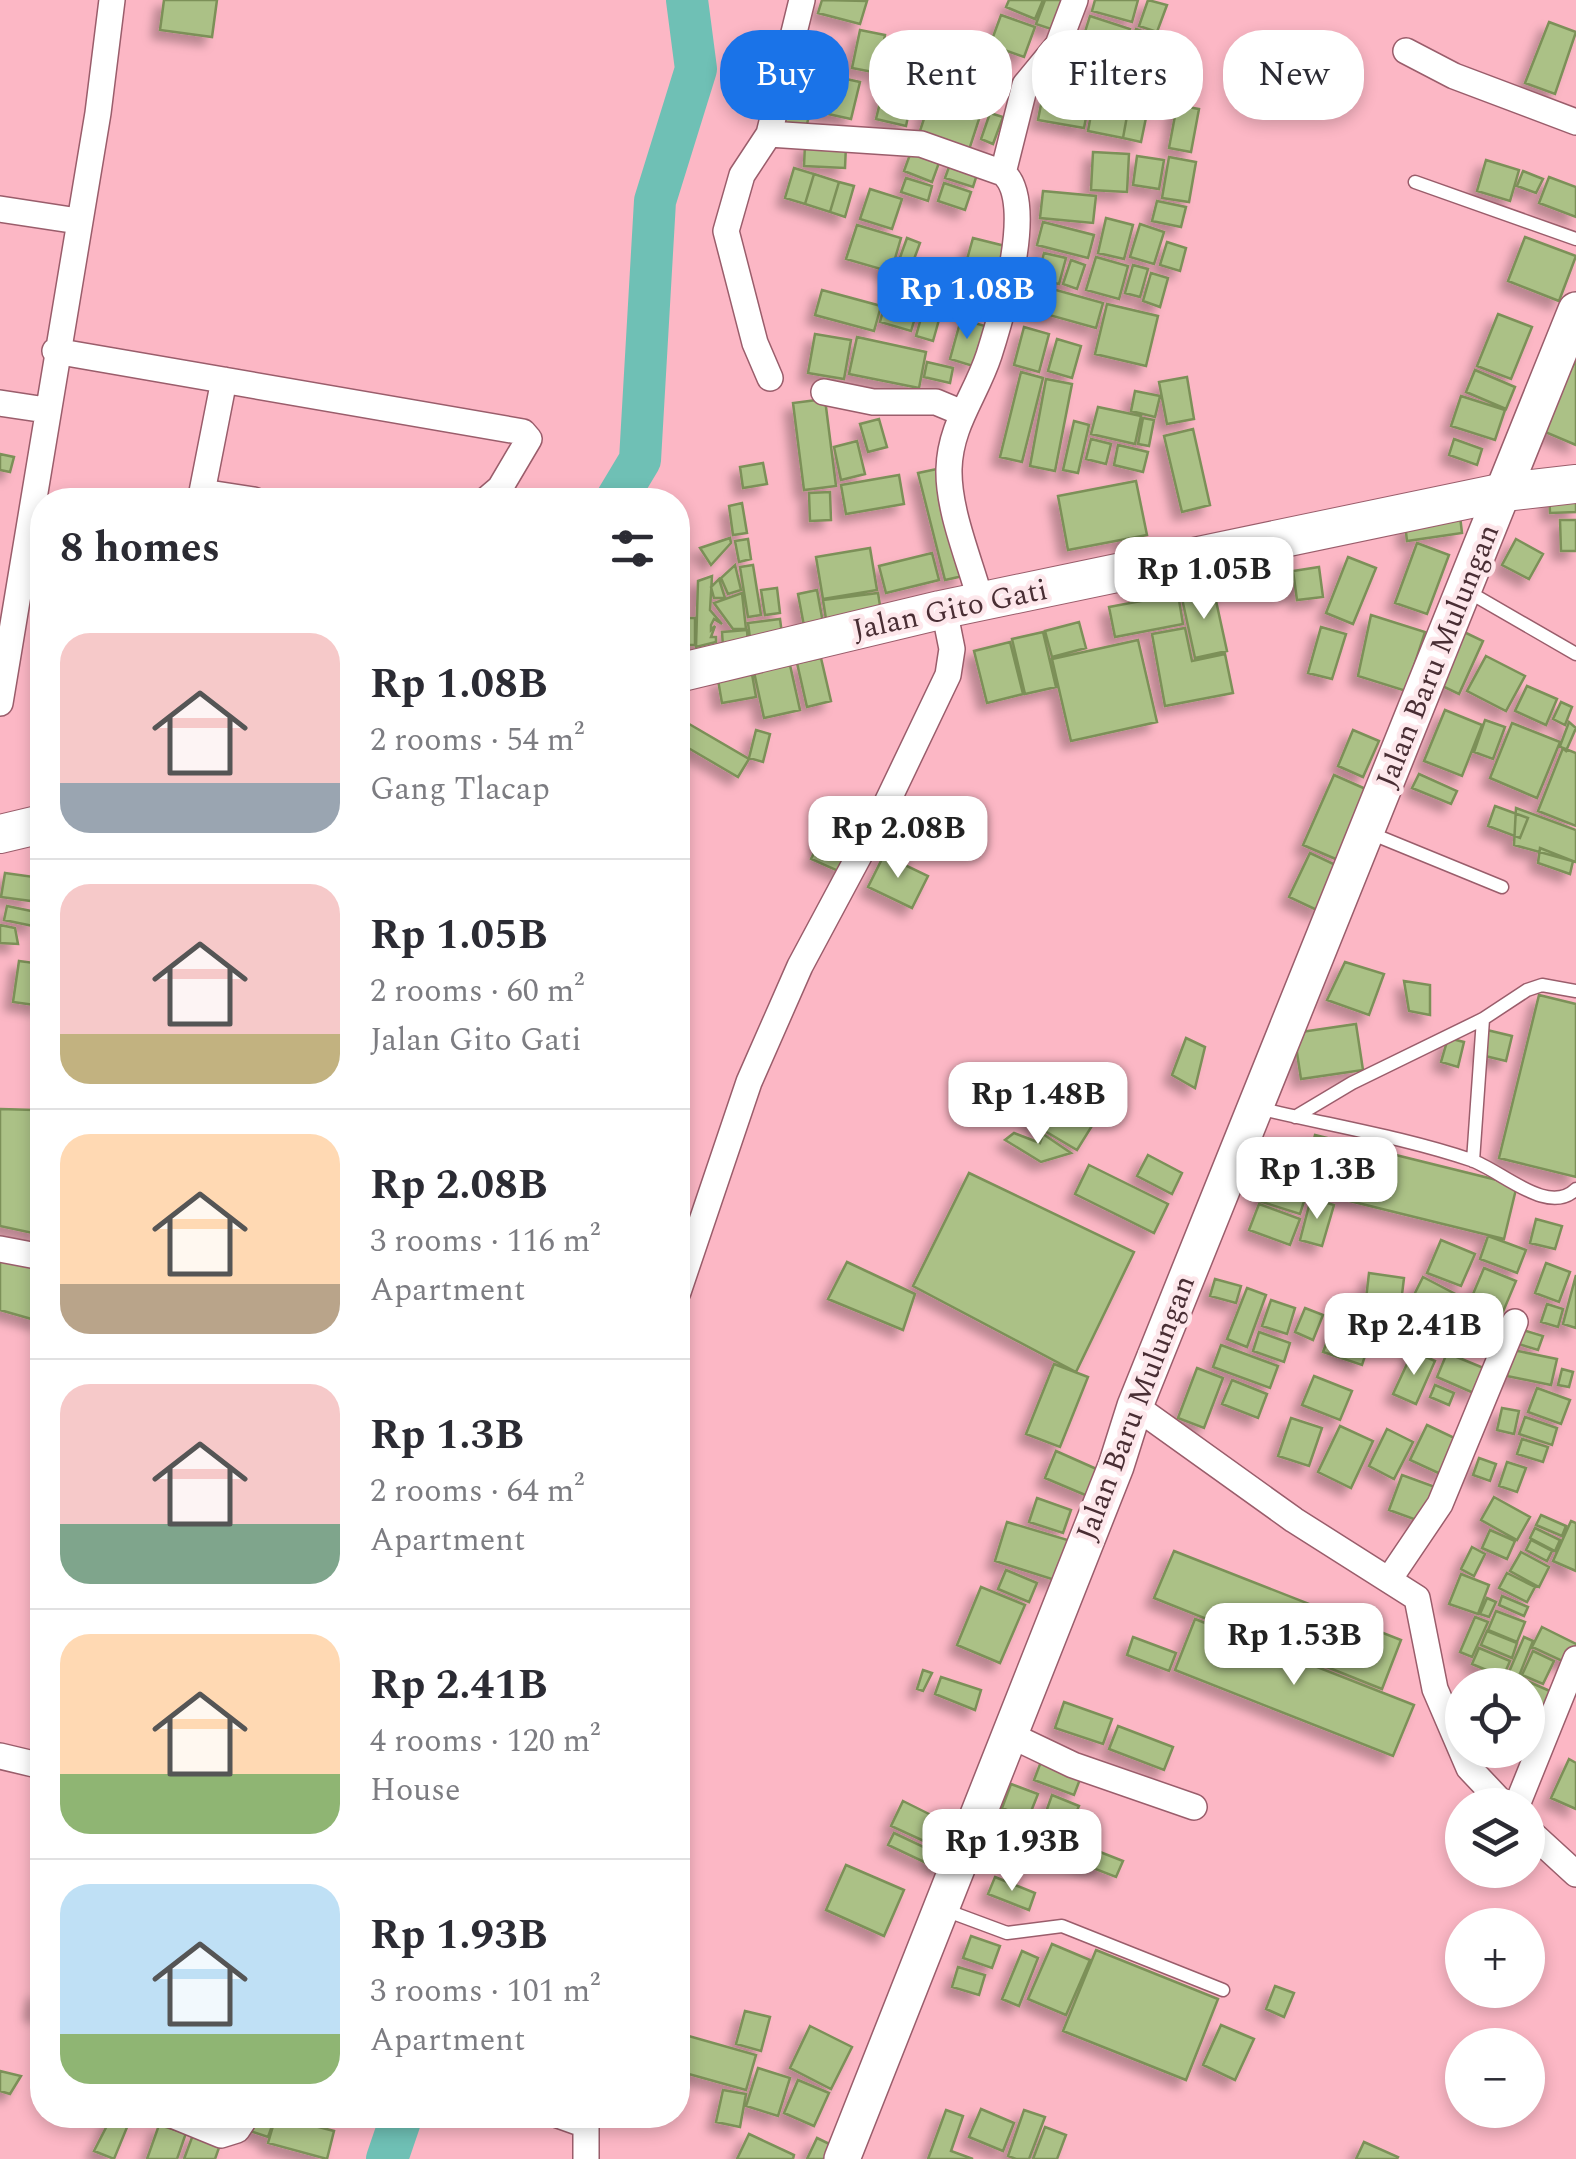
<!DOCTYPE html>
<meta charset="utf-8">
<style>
:root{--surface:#fff;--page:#f2f2f3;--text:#2b2b33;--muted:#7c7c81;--line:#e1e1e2;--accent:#1a73e8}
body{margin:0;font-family:Spectral,serif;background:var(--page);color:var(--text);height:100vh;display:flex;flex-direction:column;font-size:38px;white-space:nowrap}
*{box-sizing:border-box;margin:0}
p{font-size:32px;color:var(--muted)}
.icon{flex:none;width:55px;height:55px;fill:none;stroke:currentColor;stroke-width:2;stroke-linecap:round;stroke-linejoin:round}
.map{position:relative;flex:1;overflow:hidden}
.panel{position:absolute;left:30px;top:488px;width:660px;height:1640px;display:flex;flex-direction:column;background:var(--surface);border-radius:40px;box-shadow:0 5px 15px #0003}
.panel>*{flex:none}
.hud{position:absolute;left:720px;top:30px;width:705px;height:90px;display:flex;gap:20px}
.fabs{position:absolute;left:1445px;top:1668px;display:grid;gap:20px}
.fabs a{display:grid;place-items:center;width:100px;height:100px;border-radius:50%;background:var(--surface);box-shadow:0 5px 15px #0003;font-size:50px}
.price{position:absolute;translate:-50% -85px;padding:0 22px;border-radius:20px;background:#fff;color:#222;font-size:32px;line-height:65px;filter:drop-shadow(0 2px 5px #0008)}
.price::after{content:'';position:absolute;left:50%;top:60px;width:30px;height:22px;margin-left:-15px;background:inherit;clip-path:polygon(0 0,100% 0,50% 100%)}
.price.active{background:var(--accent);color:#fff}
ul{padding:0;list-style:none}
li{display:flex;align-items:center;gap:30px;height:250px;padding:0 30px}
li+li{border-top:2px solid var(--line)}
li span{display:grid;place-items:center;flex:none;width:280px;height:200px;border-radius:30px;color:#555}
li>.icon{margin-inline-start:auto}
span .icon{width:120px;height:120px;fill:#fffc;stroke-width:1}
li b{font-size:42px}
h2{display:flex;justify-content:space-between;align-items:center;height:120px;padding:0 30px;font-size:42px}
.pill{padding:0 35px;border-radius:40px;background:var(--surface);box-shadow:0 5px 15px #0003;font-size:35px;line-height:90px}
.pill.active{background:var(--accent);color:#fff}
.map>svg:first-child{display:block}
</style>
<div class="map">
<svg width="1576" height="2159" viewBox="0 0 1576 2159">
<defs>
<filter id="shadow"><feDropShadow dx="-8" dy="8" stdDeviation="5" flood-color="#0004"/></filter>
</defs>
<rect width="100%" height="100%" fill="#fcb7c5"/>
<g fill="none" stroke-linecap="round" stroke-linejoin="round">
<path stroke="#6fc0b5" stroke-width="42" d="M616,500L640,460L655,201L696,69L687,0
M387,2159L402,2115"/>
</g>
<path fill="#abc186" stroke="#7c9058" stroke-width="2.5" filter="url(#shadow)" d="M164,0H217L212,37L160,30Z
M822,0L867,1L860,24L818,13Z
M1009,0H1043L1035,19L1006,7Z
M1045,0H1065L1054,30L1036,24Z
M1095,0H1138L1132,22L1092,11Z
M1148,0L1167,5L1157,32L1139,26Z
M1001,15L1035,27L1024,57L990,45Z
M1090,16L1130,29L1119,64L1079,51Z
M1549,22L1576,32L1555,94L1525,83Z
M1136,29L1162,38L1150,72L1124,63Z
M860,30L885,35L878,73L852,68Z
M885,57L929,68L923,92L879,81Z
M942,63L982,76L973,106L932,94Z
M796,70L819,76L806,128L782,122Z
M828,75L860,82L851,119L819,112Z
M884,86L913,93L906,126L876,119Z
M1044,89L1090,97L1084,128L1038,120Z
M931,97L981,113L969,150L919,134Z
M1094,98L1129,105L1123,138L1088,131Z
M1129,105L1148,108L1141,142L1123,138Z
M1177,105L1199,109L1191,152L1169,148Z
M990,113L1003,117L993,144L981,139Z
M805,144L846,145L845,168L804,166Z
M912,149L940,160L932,182L904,171Z
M1093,152L1129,154L1127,192L1091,190Z
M953,156L980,165L973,187L945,178Z
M1137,156L1164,160L1159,189L1133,185Z
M1169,157L1196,162L1189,202L1162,198Z
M1486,160L1519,170L1510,201L1477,191Z
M794,168L814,174L805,204L785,198Z
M1523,171L1543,179L1536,193L1517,186Z
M814,174L839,182L830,212L805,204Z
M1549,177L1576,187V217L1539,203Z
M906,178L932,186L928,201L901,192Z
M839,182L854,186L845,217L830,212Z
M944,183L971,192L965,210L938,201Z
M870,189L902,199L892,229L860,219Z
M1043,191L1096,196L1093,223L1040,218Z
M1157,201L1186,207L1181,227L1152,221Z
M1106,218L1133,225L1124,259L1098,253Z
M1043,222L1094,235L1088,258L1037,245Z
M1140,224L1164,232L1154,264L1130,257Z
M857,225L901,238L891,272L846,259Z
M1525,237L1576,256L1559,301L1508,281Z
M907,238L920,243L910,270L897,266Z
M973,238L1005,246L996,279L964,270Z
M1167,242L1186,248L1180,271L1160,265Z
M1044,253L1066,258L1059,284L1037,279Z
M1096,257L1128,266L1119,299L1086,290Z
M1071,260L1085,265L1077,289L1063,284Z
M1133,265L1148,269L1140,297L1125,293Z
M1151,273L1168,278L1160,307L1143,301Z
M961,276L988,284L979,314L952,306Z
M1038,285L1103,303L1096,328L1031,310Z
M822,290L881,306L874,331L815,315Z
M887,296L919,305L911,331L880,322Z
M927,297L944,302L933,341L916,336Z
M1107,304L1158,316L1146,366L1095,354Z
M1498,314L1532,327L1511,379L1477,366Z
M961,319L985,326L973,366L950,359Z
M1024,327L1049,334L1039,372L1014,365Z
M815,334L851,340L844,379L808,373Z
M857,337L926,352L919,388L849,374Z
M1057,339L1081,346L1072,378L1048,371Z
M1576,360V445L1538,429Z
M927,362L953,368L950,383L924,377Z
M1475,370L1515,387L1506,409L1466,392Z
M1021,372L1043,378L1022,462L1000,457Z
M1187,377L1194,419L1167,424L1159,382Z
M1046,379L1072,384L1055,471L1030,466Z
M1135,391L1160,396L1155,417L1131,411Z
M1461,396L1505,410L1495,440L1451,426Z
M825,399L836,486L804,490L793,403Z
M1098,407L1141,416L1135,444L1091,434Z
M1143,418L1154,420L1149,446L1138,444Z
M879,419L887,447L868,452L860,424Z
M1074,421L1089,425L1078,473L1063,470Z
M1193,429L1210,505L1182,512L1164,436Z
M1091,439L1111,444L1106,464L1086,459Z
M1454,439L1482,449L1477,465L1449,455Z
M857,441L865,474L841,480L834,447Z
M1118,445L1148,452L1143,472L1114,465Z
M0,454L14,457L10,472L0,470Z
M763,463L767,484L743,488L740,467Z
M937,469L963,576L945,580L918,473Z
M899,475L904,504L846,514L841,485Z
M1136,481L1147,535L1068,550L1058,496Z
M1576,489V512L1550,513L1549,490Z
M830,492L831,520L810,521L809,493Z
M742,503L747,533L733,535L729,506Z
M1460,516L1462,533L1407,541L1405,524Z
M1560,520H1576V551H1561Z
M730,538L731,543L711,565L700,548Z
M748,539L751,559L739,562L735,541Z
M1516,539L1543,554L1529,579L1502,565Z
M1417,543L1449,555L1427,614L1395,603Z
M870,548L877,590L823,599L816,557Z
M932,553L939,580L886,593L879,566Z
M1348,557L1376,568L1353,624L1326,613Z
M735,565L741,590L728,594L721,578Z
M753,565L761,615L748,617L740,567Z
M1319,567L1323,597L1297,600L1293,571Z
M712,576L710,610L722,624L714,619L711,625V630L715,626L711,637H716V642L696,647L698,581Z
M719,579L725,598H714L711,587Z
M1213,587L1227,651L1195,658L1181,594Z
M777,588L780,613L765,615L761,590Z
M817,590L823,623L804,626L798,594Z
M742,593L746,629H733L714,603Z
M878,593L881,612L826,619L823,600Z
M1178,594L1183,624L1115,637L1109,607Z
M1371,615L1425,632L1406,691L1358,676Z
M678,618H695V645H678Z
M780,619L782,634L750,638L748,623Z
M1079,622L1086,648L1052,657L1045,631Z
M1321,627L1346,634L1332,679L1308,673Z
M1185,628L1192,661L1225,654L1233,693L1165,706L1152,634Z
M747,630L748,645L723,647L722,632Z
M1043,632L1056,687L1025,694L1012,639Z
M1464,632L1483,641L1459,694L1440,685Z
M1138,640L1157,722L1071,741L1052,659Z
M1010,642L1023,694L987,703L974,651Z
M1486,656L1525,676L1506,711L1467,691Z
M821,658L831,701L807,707L797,663Z
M790,665L800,710L764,718L754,672Z
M752,674L756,697L722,703L718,680Z
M1527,686L1557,699L1546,725L1515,711Z
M1561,702L1572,707L1565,725L1553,719Z
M1445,710L1482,725L1462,776L1424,761Z
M1485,720L1505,727L1493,759L1474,752Z
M684,721L749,759L738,777L678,742Z
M1569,722L1576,728L1566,751L1560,746Z
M1512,723L1560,742L1537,798L1490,778Z
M756,730L770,734L763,762L749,758Z
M1353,730L1379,741L1363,777L1338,766Z
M1563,748L1576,753V826L1538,811Z
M1419,774L1457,791L1451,804L1412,788Z
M1334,775L1368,790L1338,860L1303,845Z
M1495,806L1528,818L1520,838L1488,826Z
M1516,808L1576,830V862L1514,845Z
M831,820L865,841L845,874L811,859Z
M1540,848L1573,861L1570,874L1538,863Z
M1310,853L1340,867L1319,911L1289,897Z
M884,855L928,876L912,908L868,887Z
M5,873L34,877L31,901L1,897Z
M7,906L36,912L33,926L4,920Z
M0,925L15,928L18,944L0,943Z
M19,961L42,964V1006L13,1002Z
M1345,962L1384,974L1369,1015L1327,1000Z
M1404,981L1430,985V1015L1409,1011Z
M1539,995L1576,1004V1177L1499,1158Z
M1356,1024L1363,1070L1301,1079L1294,1033Z
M1487,1030L1512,1036L1506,1061L1481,1055Z
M1186,1038L1205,1047L1195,1088L1172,1075Z
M1448,1038L1464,1042L1458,1067L1441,1062Z
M1046,1091L1095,1121L1077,1150L1028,1121Z
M0,1109L35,1110L32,1145L42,1192V1235L0,1226Z
M1014,1133L1040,1143L1043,1134L1071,1153L1041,1162L1005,1140Z
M1315,1135L1517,1185L1504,1239L1301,1189Z
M1272,1139L1305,1152L1292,1187L1258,1174Z
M1148,1155L1182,1173L1172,1194L1137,1176Z
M1089,1165L1168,1204L1154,1233L1075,1194Z
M969,1173L1134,1252L1076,1372L913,1286Z
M1266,1180L1307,1192L1300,1214L1259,1201Z
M1311,1198L1334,1205L1322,1246L1300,1240Z
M1259,1204L1300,1219L1290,1245L1249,1230Z
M1536,1219L1562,1226L1555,1249L1530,1243Z
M1488,1236L1526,1250L1517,1273L1480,1259Z
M1441,1240L1475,1254L1461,1286L1427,1273Z
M0,1259L42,1266V1322L0,1310Z
M847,1262L915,1294L903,1330L828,1299Z
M1546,1263L1570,1272L1559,1302L1535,1293Z
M1484,1268L1516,1281L1497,1326L1465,1313Z
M1369,1273L1404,1278L1401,1303L1366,1299Z
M1576,1275V1328L1563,1324Z
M1423,1277L1465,1299L1457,1315L1415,1293Z
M1215,1279L1241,1286L1236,1303L1210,1296Z
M1247,1288L1266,1295L1247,1347L1227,1339Z
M1271,1300L1295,1308L1287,1334L1262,1326Z
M1547,1304L1563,1309L1558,1327L1541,1322Z
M1305,1308L1323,1315L1313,1340L1295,1332Z
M1332,1328L1370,1341L1362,1365L1323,1352Z
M1516,1328L1543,1336L1538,1350L1512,1342Z
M1259,1332L1290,1343L1284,1362L1253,1351Z
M1221,1345L1278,1366L1270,1388L1213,1367Z
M1513,1350L1557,1359L1551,1385L1507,1376Z
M1413,1351L1435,1361L1416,1404L1393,1394Z
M1447,1353L1486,1369L1476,1394L1437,1377Z
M1054,1364L1088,1377L1060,1447L1026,1434Z
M1197,1368L1223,1378L1204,1428L1178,1418Z
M1562,1369L1573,1372L1569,1387L1558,1385Z
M1314,1376L1352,1391L1340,1420L1302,1405Z
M1232,1380L1267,1394L1258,1418L1222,1404Z
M1435,1385L1454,1393L1449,1405L1430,1397Z
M1537,1388L1570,1400L1561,1424L1528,1412Z
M1502,1408L1519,1411L1514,1434L1497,1430Z
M1525,1417L1557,1428L1552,1445L1519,1434Z
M1291,1418L1322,1428L1309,1466L1278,1456Z
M1427,1425L1461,1441L1445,1476L1410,1460Z
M1340,1426L1373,1441L1351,1488L1318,1472Z
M1387,1429L1413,1442L1394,1479L1369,1466Z
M1522,1439L1548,1447L1543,1462L1517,1454Z
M1056,1451L1101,1471L1090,1497L1045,1478Z
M1479,1458L1496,1464L1490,1481L1473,1475Z
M1507,1462L1526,1468L1517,1492L1499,1486Z
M1402,1475L1435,1487L1422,1522L1389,1510Z
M1494,1497L1530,1517L1517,1540L1481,1520Z
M1037,1498L1071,1510L1063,1533L1029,1522Z
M1541,1515L1566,1526L1562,1536L1536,1525Z
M1571,1521L1576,1523V1571L1553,1561Z
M1007,1522L1071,1541L1058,1581L995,1561Z
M1535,1528L1560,1540L1555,1551L1530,1538Z
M1490,1530L1515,1541L1507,1559L1482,1548Z
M1531,1540L1552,1551L1547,1561L1526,1550Z
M1472,1547L1485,1554L1474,1576L1461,1569Z
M1174,1551L1401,1640L1382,1689L1154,1598Z
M1521,1552L1549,1567L1539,1587L1510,1571Z
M1006,1570L1037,1583L1029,1602L998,1589Z
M1507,1573L1535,1587L1527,1602L1499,1588Z
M1461,1574L1489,1585L1478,1614L1449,1604Z
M981,1587L1025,1605L1000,1663L957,1645Z
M1502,1596L1528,1607L1524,1616L1499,1605Z
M1487,1598L1496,1602L1489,1617L1480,1614Z
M1496,1611L1525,1622L1517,1642L1488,1630Z
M1475,1617L1488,1622L1472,1657L1460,1652Z
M1195,1619L1414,1705L1393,1756L1175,1670Z
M1542,1627L1576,1644L1571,1665L1532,1647Z
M1487,1631L1517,1643L1512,1658L1481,1645Z
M1133,1637L1176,1653L1169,1671L1127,1655Z
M1524,1637L1533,1641L1519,1676L1509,1672Z
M1479,1648L1510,1661L1503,1677L1472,1664Z
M1533,1651L1554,1661L1543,1684L1522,1675Z
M923,1670L932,1673L923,1691L917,1689Z
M941,1677L981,1690L975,1710L935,1694Z
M1527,1681L1559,1695L1551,1712L1528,1701Z
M1064,1702L1112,1719L1103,1744L1055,1728Z
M1528,1703L1552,1714L1547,1725L1528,1716Z
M1118,1726L1173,1747L1164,1770L1109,1749Z
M1042,1759L1082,1774L1074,1795L1034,1780Z
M1569,1759L1576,1763V1809L1551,1798Z
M1011,1784L1038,1794L1028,1819L1002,1808Z
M1052,1795L1079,1806L1072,1822L1046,1812Z
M903,1801L937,1818L926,1842L891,1826Z
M1011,1817L1123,1861L1116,1877L1005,1834Z
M894,1833L945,1857L939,1869L888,1845Z
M846,1865L904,1890L884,1936L826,1910Z
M995,1877L1035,1893L1029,1910L988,1894Z
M971,1936L1000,1946L992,1968L963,1958Z
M1052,1944L1090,1960L1066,2015L1028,1999Z
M1096,1950L1218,1999L1186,2080L1063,2031Z
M1022,1951L1038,1958L1019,2006L1002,1999Z
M958,1967L985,1975L979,1995L952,1987Z
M1275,1986L1294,1993L1284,2017L1266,2009Z
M36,1991L42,1992V2015L32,2012Z
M745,2011L770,2017L761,2051L736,2044Z
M1221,2025L1254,2039L1235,2080L1203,2065Z
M810,2026L852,2047L831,2089L790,2068Z
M678,2033L756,2055L746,2090L678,2071Z
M758,2068L790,2078L778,2116L746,2106Z
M0,2071L21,2076L10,2094L0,2091Z
M798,2080L829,2093L814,2126L784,2113Z
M723,2090L746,2094L740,2127L716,2122Z
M981,2109L1014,2123L1003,2151L969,2137Z
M946,2110L963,2116L951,2151L973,2159H928Z
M1024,2110L1045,2117L1029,2159H1016L1008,2156Z
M255,2115H276L268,2137L250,2131Z
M112,2116L130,2120L114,2159L94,2151Z
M276,2116L334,2131L327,2159L268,2143Z
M159,2125L186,2133L177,2159H147Z
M1045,2127L1066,2135L1057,2159H1033Z
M194,2132L221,2142L215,2159H184Z
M749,2134L794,2155L793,2159H737Z
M817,2138L840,2149L835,2159H807Z
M1364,2142L1398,2157L1397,2159H1356Z"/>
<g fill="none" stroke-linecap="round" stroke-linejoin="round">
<g stroke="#9a5d6b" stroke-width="15">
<path id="lane" d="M1415,182L1576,239
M1467,591L1576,654
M1370,833L1502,887
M1258,1108C1328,1125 1403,1137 1471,1160C1501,1170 1548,1217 1576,1189
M1295,1117L1352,1083L1483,1019L1527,990L1542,985L1576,991
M1473,1161L1483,1019
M945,1910L1007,1933L1062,1926L1223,1990"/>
</g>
<g stroke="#9a5d6b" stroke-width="28">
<path id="street" d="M1406,51L1454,76L1576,122
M769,134L921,144L1003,173
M0,209L78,221
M55,351L523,432L529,439L500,488L486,500
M770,378L755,343L726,231L742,175L769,134L802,0
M224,380L202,492L254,500
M824,392L873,402H936L960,412
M0,403L46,410
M981,602C970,561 948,511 949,469C950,425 976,395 989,355C1001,317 1037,201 1003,173L1025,85L1058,45L1075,0
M0,703L98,113L112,0
M0,1249L42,1257
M678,1292L749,1082L800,966L883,811L948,675L952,649L944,609
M1135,1406L1294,1520L1417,1598L1435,1689L1469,1768L1504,1805
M1390,1578L1440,1504L1515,1322
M1006,1733L1073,1765L1194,1807
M0,1756L42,1766
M1517,1805L1576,1659
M1528,1830L1576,1874
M172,2115L221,2135L237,2130L247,2115
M558,2115L586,2125V2159"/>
</g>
<g stroke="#9a5d6b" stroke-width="38">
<path id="secondary" d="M842,2159L1116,1466L1135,1406L1576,310"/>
</g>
<g stroke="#9a5d6b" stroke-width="40">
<path id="primary" d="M678,673L940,610L1504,492L1576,484
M0,834L42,824"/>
</g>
<use href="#lane" stroke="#fff" stroke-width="12"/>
<use href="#street" stroke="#fff" stroke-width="25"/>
<use href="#secondary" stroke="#fff" stroke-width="35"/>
<use href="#primary" stroke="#fff" stroke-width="38"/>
</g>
<g text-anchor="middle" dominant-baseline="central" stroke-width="9" stroke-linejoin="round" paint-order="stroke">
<g font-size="30" fill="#492e34" stroke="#fde7eb">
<text transform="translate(950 610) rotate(-12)">Jalan Gito Gati</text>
<text transform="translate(1438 656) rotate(-68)">Jalan Baru Mulungan</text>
<text transform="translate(1136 1408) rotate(-69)">Jalan Baru Mulungan</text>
</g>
</g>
</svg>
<div class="fabs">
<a><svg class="icon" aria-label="locate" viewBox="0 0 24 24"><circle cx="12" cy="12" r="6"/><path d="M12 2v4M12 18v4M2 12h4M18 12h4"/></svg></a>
<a><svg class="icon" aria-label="layers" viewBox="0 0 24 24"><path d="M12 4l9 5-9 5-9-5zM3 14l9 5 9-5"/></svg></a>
<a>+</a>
<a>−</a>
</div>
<b class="price active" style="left:967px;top:342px">Rp 1.08B</b>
<b class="price" style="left:1204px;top:622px">Rp 1.05B</b>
<b class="price" style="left:898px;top:881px">Rp 2.08B</b>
<b class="price" style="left:1038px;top:1147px">Rp 1.48B</b>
<b class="price" style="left:1317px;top:1222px">Rp 1.3B</b>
<b class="price" style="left:1414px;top:1378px">Rp 2.41B</b>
<b class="price" style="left:1294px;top:1688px">Rp 1.53B</b>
<b class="price" style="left:1012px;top:1894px">Rp 1.93B</b>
<div class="hud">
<a class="pill active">Buy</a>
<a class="pill">Rent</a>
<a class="pill">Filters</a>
<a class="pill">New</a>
</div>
<section class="panel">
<h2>8 homes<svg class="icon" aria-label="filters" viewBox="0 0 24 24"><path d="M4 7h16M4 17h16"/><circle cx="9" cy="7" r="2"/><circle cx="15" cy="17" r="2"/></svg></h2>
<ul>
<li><span style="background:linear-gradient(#f6c9c9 75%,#9aa5b1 0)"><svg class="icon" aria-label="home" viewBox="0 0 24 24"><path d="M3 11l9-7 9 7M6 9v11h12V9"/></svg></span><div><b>Rp 1.08B</b><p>2 rooms · 54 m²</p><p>Gang Tlacap</p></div></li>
<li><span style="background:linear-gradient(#f6c9c9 75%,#c2b280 0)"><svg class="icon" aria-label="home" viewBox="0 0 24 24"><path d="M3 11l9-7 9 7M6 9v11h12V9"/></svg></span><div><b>Rp 1.05B</b><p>2 rooms · 60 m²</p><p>Jalan Gito Gati</p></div></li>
<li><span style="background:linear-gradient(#ffd9b3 75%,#b9a48a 0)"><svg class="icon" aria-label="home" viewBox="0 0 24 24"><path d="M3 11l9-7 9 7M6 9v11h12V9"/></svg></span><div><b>Rp 2.08B</b><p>3 rooms · 116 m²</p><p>Apartment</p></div></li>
<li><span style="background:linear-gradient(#f6c9c9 70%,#7fa58c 0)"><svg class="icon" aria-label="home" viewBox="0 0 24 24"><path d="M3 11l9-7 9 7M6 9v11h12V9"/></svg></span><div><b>Rp 1.3B</b><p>2 rooms · 64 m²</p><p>Apartment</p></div></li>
<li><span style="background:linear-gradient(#ffd9b3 70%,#8fb573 0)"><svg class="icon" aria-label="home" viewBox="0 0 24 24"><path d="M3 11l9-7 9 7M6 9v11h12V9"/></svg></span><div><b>Rp 2.41B</b><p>4 rooms · 120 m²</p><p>House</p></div></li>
<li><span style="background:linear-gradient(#bfe0f5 75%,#8fb573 0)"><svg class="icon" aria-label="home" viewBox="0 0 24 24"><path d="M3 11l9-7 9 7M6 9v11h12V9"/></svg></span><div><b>Rp 1.93B</b><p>3 rooms · 101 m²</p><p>Apartment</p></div></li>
</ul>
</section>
</div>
